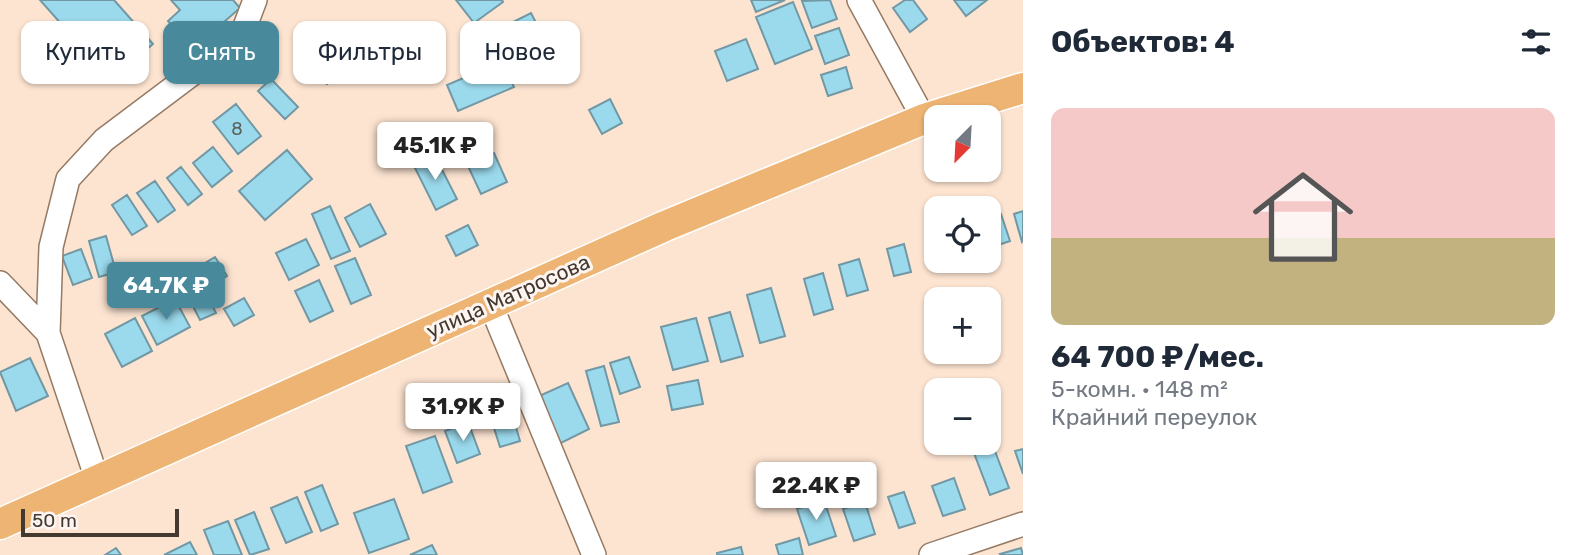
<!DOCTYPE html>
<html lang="ru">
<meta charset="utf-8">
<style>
:root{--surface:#fff;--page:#f6f6f7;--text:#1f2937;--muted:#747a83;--line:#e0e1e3;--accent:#48899b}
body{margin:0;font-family:Rubik,sans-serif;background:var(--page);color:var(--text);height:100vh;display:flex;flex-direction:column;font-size:26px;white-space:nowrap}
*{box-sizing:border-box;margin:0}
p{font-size:23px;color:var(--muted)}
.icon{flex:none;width:38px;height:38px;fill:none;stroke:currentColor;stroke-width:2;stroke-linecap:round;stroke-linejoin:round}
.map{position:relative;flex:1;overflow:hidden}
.drawer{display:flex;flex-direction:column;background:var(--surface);width:560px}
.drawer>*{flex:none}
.banner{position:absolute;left:21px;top:21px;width:665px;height:63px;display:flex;gap:14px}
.needle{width:46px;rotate:204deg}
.buttons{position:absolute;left:924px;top:105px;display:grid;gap:14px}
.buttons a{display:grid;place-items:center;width:77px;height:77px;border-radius:14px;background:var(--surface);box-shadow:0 2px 5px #0004;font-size:35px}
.scale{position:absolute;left:21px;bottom:18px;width:158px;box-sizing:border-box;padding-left:7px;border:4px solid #44392f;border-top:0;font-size:19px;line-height:24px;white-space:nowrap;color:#44392f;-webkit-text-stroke:5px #fcf5f1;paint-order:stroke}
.price{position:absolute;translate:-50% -60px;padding:0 16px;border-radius:7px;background:#fff;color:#222;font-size:23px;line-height:46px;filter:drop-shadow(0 2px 4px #0008)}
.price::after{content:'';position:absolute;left:50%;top:42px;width:21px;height:16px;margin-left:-10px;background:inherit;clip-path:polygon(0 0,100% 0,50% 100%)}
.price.on{background:var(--accent);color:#fff}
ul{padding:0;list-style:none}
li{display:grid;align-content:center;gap:14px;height:371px;padding:0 28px}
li+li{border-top:2px solid var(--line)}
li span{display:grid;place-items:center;height:217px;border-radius:14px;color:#555}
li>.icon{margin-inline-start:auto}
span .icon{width:126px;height:126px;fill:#fffc;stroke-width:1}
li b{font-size:30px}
h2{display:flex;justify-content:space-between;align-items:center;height:84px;padding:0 28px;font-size:30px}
.pill{padding:0 24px;border-radius:14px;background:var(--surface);box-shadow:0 2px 5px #0004;font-size:24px;line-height:63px}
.pill.on{background:var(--accent);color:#fff}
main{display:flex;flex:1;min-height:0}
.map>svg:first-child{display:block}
</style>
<main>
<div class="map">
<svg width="1023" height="555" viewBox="0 0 1023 555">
<rect width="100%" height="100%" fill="#fde4d1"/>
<path fill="#9bdaed" stroke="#7198a4" stroke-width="2" d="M40,0H114L153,44L111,80Z
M171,0H233L240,8L193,49L168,21L180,10Z
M456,0H502L503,2L474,23Z
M751,0H785L756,12Z
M830,0L837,19L812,28L802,1Z
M905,0H913L927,19L910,32L893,8Z
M954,0H987L966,16Z
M793,2L812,49L775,64L756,17Z
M531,13L552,54L532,65L511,23Z
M839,28L849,55L825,64L815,36Z
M746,39L758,69L727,81L715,51Z
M315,40L343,69L327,84L300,55Z
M503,61L514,87L458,111L447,85Z
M846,67L852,88L828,96L821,75Z
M271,79L298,107L285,119L258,91Z
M610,99L622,123L602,134L589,110Z
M236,104L261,136L238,154L213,122Z
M213,147L232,171L212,187L193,163Z
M287,150L312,179L265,220L239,191Z
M494,153L507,182L481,194L467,164Z
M434,154L457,199L436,210L413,164Z
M181,167L202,194L188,205L167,178Z
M155,181L175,210L158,222L137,193Z
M127,195L147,226L132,235L112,205Z
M370,204L386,234L360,247L345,218Z
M330,206L350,251L331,259L312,214Z
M1023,211V241L1022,242L1014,214Z
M1001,214L1010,241L989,248V218Z
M468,225L478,245L456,256L446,236Z
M106,236L116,272L99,277L89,241Z
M306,239L319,265L289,280L276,253Z
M904,244L911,272L894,276L887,249Z
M81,249L92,278L73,285L62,256Z
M215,257L227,276L212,285L200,266Z
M355,258L371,295L351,304L335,266Z
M859,259L868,290L847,296L839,265Z
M823,273L833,309L814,315L804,279Z
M199,279L216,313L200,320L183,287Z
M319,280L333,311L310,322L295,291Z
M771,288L785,336L760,343L747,295Z
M244,298L254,315L234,326L224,309Z
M175,299L190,327L157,345L142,316Z
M730,312L743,356L721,362L709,318Z
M135,318L152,351L122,367L105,334Z
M696,318L708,361L673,370L661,327Z
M629,357L640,387L620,394L610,363Z
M30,358L48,396L16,411L0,372Z
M604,366L619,422L601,426L586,371Z
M698,380L703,404L672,410L667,386Z
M568,383L589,429L559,444L537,397Z
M510,406L520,441L500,447L489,412Z
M468,422L480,454L457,463L445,431Z
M435,436L452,482L423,493L406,446Z
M993,446L1009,488L990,495L974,453Z
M1023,449V474L1015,451Z
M954,478L965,509L943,516L932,486Z
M322,485L338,524L321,531L305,492Z
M904,492L915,523L899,528L888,497Z
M297,497L312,532L286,543L271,508Z
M394,499L409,539L369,553L354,513Z
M824,500L836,536L809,545L797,509Z
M865,502L875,534L854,541L843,509Z
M254,512L269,549L250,555L235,520Z
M228,521L242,555H214L204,530Z
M799,538L803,555H779L776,545Z
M190,542L197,555H164Z
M432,545L437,555H410Z
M741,547L743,555H717V553Z
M116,548L121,555H105Z
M1021,548L1023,555H1001L1000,554Z"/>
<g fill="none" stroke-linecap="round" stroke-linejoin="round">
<g stroke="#957a64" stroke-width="26">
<path id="minor" d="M859,0L924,119
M0,283L48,333L98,482
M490,303L594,555
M48,333L51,247L68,179L104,140L241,37L255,0
M931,555L1023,524"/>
</g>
<g stroke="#fff" stroke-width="33">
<path id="major" d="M0,524L665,226L924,119L1023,88"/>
</g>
<use href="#minor" stroke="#fff" stroke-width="23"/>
<use href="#major" stroke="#eeb473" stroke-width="30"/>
</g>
<g text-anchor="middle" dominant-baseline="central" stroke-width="6" stroke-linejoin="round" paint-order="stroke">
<g font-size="18" fill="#5a615e">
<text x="237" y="129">8</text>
</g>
<g font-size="21" fill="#44392f" stroke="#fcf5f1">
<text transform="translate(508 296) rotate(-24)">улица Матросова</text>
</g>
</g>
</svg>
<div class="buttons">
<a><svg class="needle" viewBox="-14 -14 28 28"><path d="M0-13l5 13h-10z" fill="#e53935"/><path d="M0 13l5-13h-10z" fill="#747a83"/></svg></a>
<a><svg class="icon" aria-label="locate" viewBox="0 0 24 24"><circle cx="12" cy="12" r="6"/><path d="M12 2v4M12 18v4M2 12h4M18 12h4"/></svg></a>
<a>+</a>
<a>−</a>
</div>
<div class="scale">50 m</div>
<b class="price" style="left:435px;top:182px">45.1K ₽</b>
<b class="price on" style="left:166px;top:322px">64.7K ₽</b>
<b class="price" style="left:463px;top:443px">31.9K ₽</b>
<b class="price" style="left:816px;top:522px">22.4K ₽</b>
<div class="banner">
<a class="pill">Купить</a>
<a class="pill on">Снять</a>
<a class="pill">Фильтры</a>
<a class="pill">Новое</a>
</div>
</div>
<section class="drawer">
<h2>Объектов: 4<svg class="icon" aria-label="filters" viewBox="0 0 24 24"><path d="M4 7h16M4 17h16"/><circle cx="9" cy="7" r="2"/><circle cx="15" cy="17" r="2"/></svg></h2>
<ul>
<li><span style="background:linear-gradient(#f6c9c9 60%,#c2b280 0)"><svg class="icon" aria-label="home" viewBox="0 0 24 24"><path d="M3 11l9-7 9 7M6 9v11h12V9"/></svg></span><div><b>64 700 ₽/мес.</b><p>5-комн. · 148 m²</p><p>Крайний переулок</p></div></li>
</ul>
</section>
</main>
